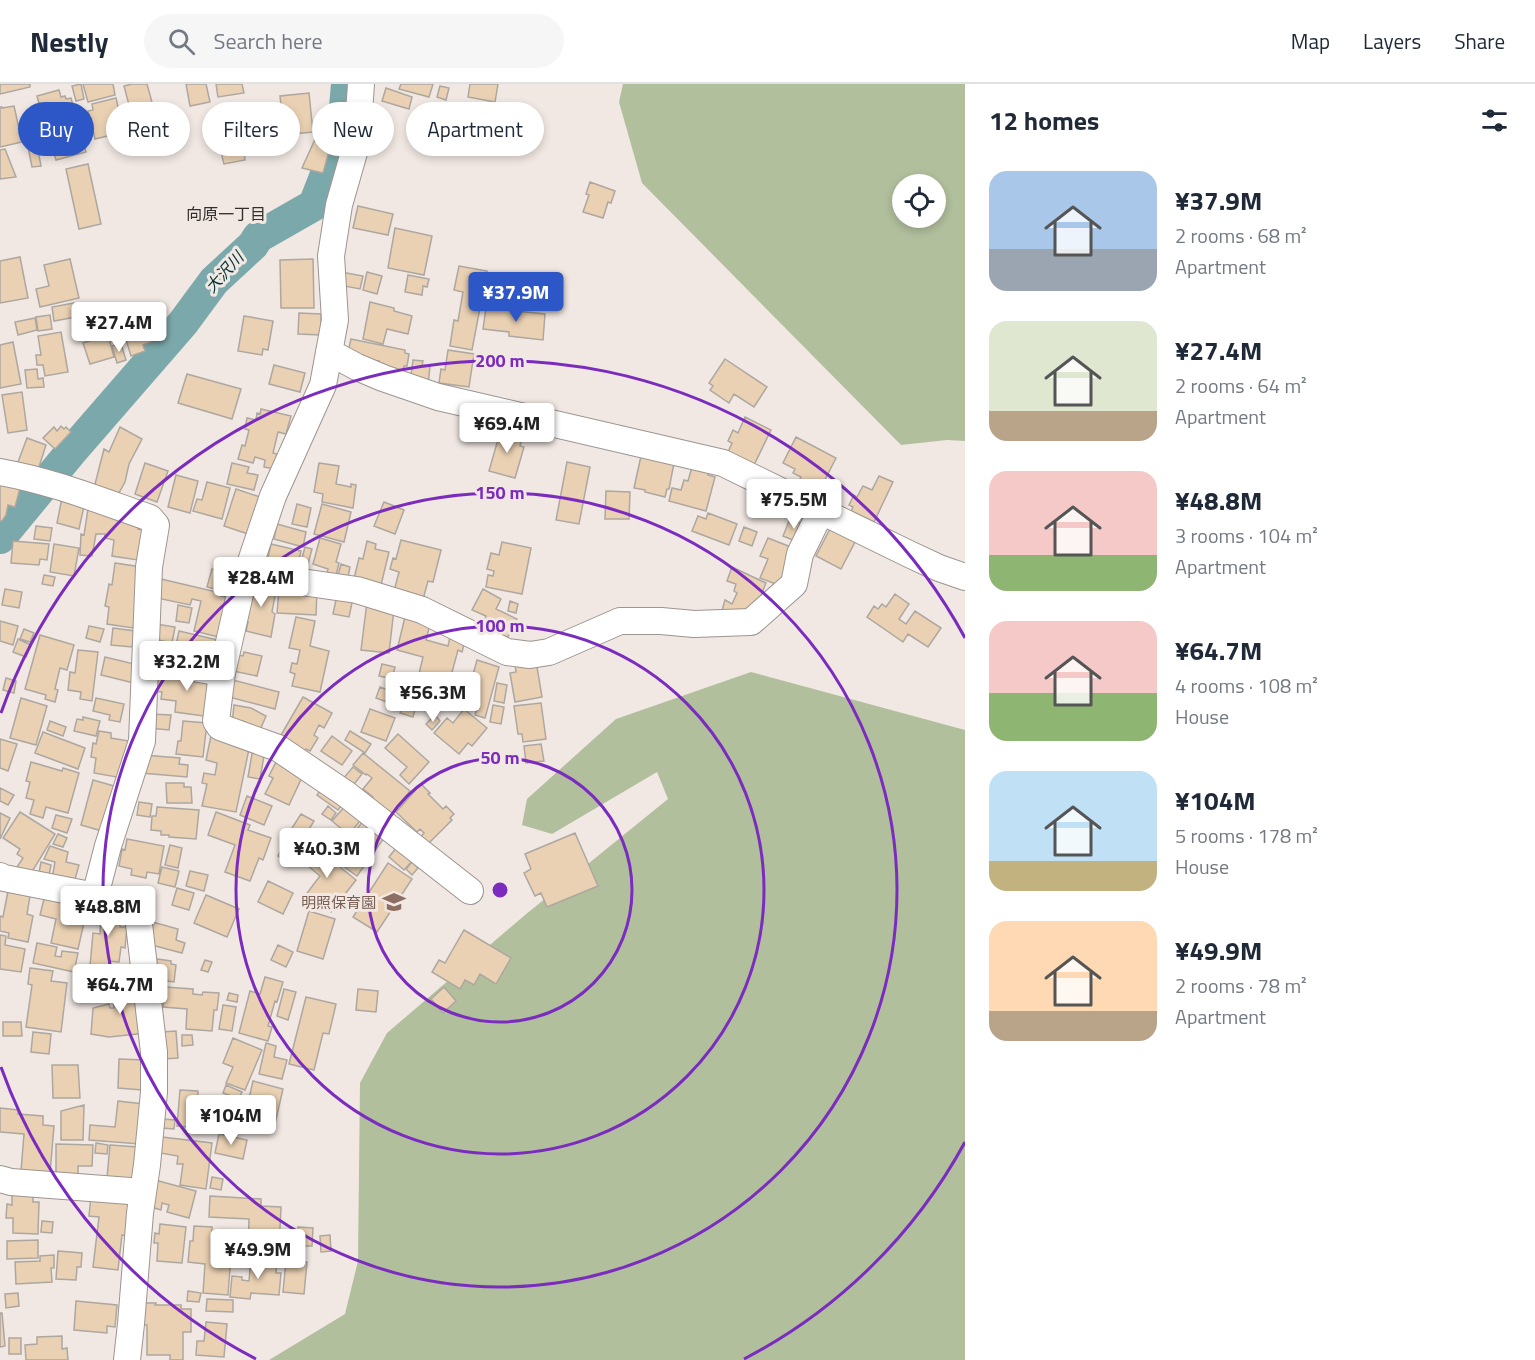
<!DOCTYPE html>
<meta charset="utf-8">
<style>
:root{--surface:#fff;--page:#f6f6f7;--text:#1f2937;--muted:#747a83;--line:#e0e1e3;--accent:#2d56c6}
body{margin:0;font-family:"Titillium Web","Noto Sans JP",sans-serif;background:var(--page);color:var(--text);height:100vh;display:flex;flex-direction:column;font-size:22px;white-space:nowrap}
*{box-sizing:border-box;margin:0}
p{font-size:20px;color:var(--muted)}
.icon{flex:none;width:33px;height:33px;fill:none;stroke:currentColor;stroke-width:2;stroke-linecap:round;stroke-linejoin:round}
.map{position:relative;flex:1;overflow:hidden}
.details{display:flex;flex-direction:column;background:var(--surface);width:570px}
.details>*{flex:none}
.top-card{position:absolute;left:18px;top:18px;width:570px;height:54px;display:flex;gap:12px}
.buttons{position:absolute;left:892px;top:90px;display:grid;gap:12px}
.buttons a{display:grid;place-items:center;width:54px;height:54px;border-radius:50%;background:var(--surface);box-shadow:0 3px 9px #0003;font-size:30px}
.price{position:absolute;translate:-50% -51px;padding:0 14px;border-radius:6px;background:#fff;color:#222;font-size:20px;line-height:39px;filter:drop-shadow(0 2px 3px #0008)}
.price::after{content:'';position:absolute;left:50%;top:36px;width:18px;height:14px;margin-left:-9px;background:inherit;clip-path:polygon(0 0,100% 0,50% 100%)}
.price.current{background:var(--accent);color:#fff}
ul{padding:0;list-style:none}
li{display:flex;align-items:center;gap:18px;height:150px;padding:0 24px}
li span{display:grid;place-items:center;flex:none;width:168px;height:120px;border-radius:18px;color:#555}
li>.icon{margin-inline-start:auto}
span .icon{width:72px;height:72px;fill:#fffc;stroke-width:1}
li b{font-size:26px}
h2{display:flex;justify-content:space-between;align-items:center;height:72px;padding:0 24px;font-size:26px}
.tag{padding:0 21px;border-radius:27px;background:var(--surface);box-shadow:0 3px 9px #0003;font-size:21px;line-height:54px}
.tag.current{background:var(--accent);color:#fff}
header{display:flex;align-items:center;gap:36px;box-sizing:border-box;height:84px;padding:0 30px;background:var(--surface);border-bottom:2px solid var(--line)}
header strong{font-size:28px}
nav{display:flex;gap:33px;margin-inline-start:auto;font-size:21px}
.search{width:420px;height:54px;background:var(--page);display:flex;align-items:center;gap:15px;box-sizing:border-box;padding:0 21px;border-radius:33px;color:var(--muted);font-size:22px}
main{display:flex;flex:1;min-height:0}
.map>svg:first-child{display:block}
</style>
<header>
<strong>Nestly</strong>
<div class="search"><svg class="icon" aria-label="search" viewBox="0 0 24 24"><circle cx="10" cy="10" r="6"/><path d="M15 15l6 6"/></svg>Search here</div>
<nav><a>Map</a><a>Layers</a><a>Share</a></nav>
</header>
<main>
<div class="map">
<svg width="965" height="1276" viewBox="0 0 965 1276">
<rect width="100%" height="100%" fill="#f1e8e3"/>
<path fill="#b1bf9d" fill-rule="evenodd" d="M623,0H965V357L947,356L901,361L642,99L619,18ZM936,100V134H903V100Z
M751,588L965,646V1276H269L345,1230L358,1177L360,999L387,949L525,831L668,715L657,688L552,750L522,741L527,715L616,635Z"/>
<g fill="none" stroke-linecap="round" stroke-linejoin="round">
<path stroke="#7ba8aa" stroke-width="32" d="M0,454L71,368L183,239L214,197L253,161L258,153L314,121L343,47L347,0"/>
</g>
<path fill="#ead1b3" stroke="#ada7a0" stroke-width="1.5" d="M0,0H30V3L0,10Z
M81,0L84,15L76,17L72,2Z
M83,0H113L115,11L88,18Z
M132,0H147L153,22L150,23L152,30L133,36L124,2Z
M186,0H206L210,18L190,22Z
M216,0H242L244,9L218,13Z
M401,0H433L429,13L399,5Z
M470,0H498L495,18L468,13Z
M440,2L449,4L446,16L437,13Z
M386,4L412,13L409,25L382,17Z
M59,6L61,13L65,12L66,15L71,14L86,68L56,76L49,51L56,49L52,36L44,39L37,12Z
M309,9L313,48L283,51L282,32H277L276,22L281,21L280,12Z
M116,14L124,48L95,55L88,27L93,26L92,20Z
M14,22L22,58L0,63V23H2V24Z
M329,23L338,26L336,34L338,35L323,89L302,84L322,40L325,41Z
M241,35L246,61L243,62L245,76L224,80L221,68H219L216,53L226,51L223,38Z
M257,38L259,59L249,60L246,39Z
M38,55L40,66H38L41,82L32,83L27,58Z
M5,65L16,93L0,95V66Z
M88,80L101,140L79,145L66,85Z
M590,98L615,107L611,119L608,118L603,134L583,128L589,111L586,110Z
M358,122L393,130L388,151L353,144Z
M395,144L432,152L424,191L388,184Z
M20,173L28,214L0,219V177Z
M70,175L79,214L40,223L36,205L49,202L44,181Z
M313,175L314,224H281L280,176Z
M459,182L487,187L472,266L450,262L454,236L458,237L463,208L454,206Z
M341,188L363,192L360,205L339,201Z
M367,188L382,192L377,210L363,206Z
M408,191L429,195L427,203L423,202L422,211L405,208Z
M370,218L394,224V227L412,232L408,250L387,245L383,260L363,255Z
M74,219L76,233L54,237L52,223Z
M486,224L545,230L543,256L509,252V248L483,245Z
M127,228L129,234L139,230L142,239L145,238L151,258L143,261L145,267L131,272L124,249L121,250L120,246L110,249L106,235Z
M299,229L321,230V251L298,250Z
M50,231L52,245L38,247L36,233Z
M244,232L273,237L268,266L263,265L262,271L238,267Z
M35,234L37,246L18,251L15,238Z
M104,236L114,273L90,280L83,259L92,256L87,241Z
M61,248L68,288L45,292L43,281H37L36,271H41L38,252Z
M351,255L405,266V269L409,270L407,282H404L403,291L378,284L379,277L347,273Z
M13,258L21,300L0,304V261Z
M121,260L126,276L117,279L112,262Z
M448,266L474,270L469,303L439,299L441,285L445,286Z
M725,275L767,303L754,323L734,310L729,319L710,306L713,302L709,299Z
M413,276L423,277L422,281L430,282L428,301L410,299Z
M274,281L305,289L300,308L269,300Z
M37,285L38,295L43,294L44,303L27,304L25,286Z
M187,290L241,305L232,335L178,319Z
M22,308L27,346L8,349L2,311Z
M261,325L291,332L286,350L278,348L273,369L277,370L274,385L264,383L265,376L255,373L253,379L238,375L242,361L245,362L249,346L245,345L247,334L256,336L257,329L260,330Z
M745,333L771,346L754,381L728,368L732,359L728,357L733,346L738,349Z
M61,342L64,345L66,343L71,348L55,365L43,354L54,343L57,347Z
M120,343L142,355L129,380L125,398L116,414L97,407L95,400L104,365L109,368Z
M501,345L523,351L520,362L524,363L515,394L489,387Z
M796,353L836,374L813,419L793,409L801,393L793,389L795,385L783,379Z
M27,354L46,361L38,386L18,378Z
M641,372L674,379L669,405H667L665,413L645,408V406L634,404Z
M567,378L590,383L579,440L556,436Z
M145,379L168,387L157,418L135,410Z
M232,379L249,383L247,389L258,391L254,406L227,400Z
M319,379L339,382L336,400L351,403V400L356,401L353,424L322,418L323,410L314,408Z
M692,383L709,388L708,391L715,393L706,427L669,417L672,404L681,406L684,396L688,397Z
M176,391L198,397L190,429L168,423Z
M879,392L893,398L874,438L851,427L853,423L849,421L854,411L857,413L863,402L872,406Z
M0,395L21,400L15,423L8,421L6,431L2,437H0Z
M207,398L230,404L222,435L193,427L197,415L202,416Z
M236,405L260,413L248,450L224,442Z
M606,407L630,408L629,435H605Z
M62,414L84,422L79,445L57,439Z
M384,418L404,426L395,450L374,442Z
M297,420L311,424L307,443L292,440Z
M322,420L351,428L344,458L314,450Z
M88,425L130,435L129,440L138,441V445L144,446L142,467H138V476L112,472L114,456L105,454V450H96L92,472L80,471L81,450L84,451Z
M708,429L737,440L729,461L692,447L698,432L706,435Z
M790,435L805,441L798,458L783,452Z
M277,440L306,448L303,463L274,455Z
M832,441L857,454L841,485L816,472Z
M36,442L52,444L50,457L34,455Z
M744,443L757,448L752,462L739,457Z
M320,454L341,460L336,478L339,479L335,496L326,493L328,485L313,480Z
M768,454L796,465L781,502L760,494L768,475L760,472Z
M401,456L441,466L433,498L428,497L422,519L393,511L399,488L390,485L393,474L396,475Z
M13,457L49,460L47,476L40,475L39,481L11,479Z
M367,457L376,460L375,465L389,468L380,505L353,499L359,474L363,475Z
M502,458L531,464L522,510L486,503L488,491L493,492L494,487L487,485L491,469L499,471Z
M54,460L79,464L74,492L50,488Z
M271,460L301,467L295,494L265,487Z
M305,463L312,465L308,480L301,478Z
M115,479L141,483L133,544L107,540L109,523L105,522L109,500L112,501Z
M341,480L350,483L347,498L337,495Z
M732,483L766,499L756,524L721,530L725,516L732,520L737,509L734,507L736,500L727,497Z
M212,485L220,487L216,505L207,503Z
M222,485L236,488L231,509L217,506Z
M44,491L55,493L53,502L42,500Z
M161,495L221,509V512L228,513L219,553L194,547L201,517L192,515L190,521L157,514Z
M250,496L277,501L272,528L275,530L271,553L246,547L248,538L245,537Z
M5,505L22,508L19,524L2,521Z
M279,505L317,507L316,531L277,529Z
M483,505L501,515L496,525L517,535L504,560L478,548L486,532L472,526Z
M895,510L909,520L899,535L906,540L915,527L941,544L928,563L908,550L903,558L867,533L874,522L878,525L882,520L886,523Z
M337,511L353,514L349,533L333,530Z
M510,517L518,520L516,529L508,527Z
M367,518L394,525L389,569L361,566Z
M178,521L192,524L189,539L176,537Z
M296,533L315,537L310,562L329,567L320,608L292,602L295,590L290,588L292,579L297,580L300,566L289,564Z
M405,533L430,540L426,556L448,562L450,553L465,557L462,568L458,566L445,614L415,606L423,573L397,566Z
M0,537L18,542L13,561L0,557Z
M156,540L175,543L172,559L154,555Z
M89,542L104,545L100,558L86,554Z
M113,544L135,547L132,563L111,561Z
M24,545L34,549L30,558L20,555Z
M179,547L218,556L214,576L174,570Z
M40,551L74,561L67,586L60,584L55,605L58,606L55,618L45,615L46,611L25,605Z
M18,555L31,561L26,573L13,568Z
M78,566L98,568L92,617L80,615L81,608L68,606L70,588L75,589Z
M244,568L262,572L257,592L228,586L231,570L243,572Z
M105,573L138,581L134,599L101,591Z
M477,576L499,583L485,634L475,631L477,624L465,620Z
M536,577L542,613L515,618L510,589L516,588L515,580Z
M382,580L395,583L392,595L379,592Z
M157,586L216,593L211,633L175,628L176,617L161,615L162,608L154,607Z
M6,594L16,597L14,609L3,606Z
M229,595L279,608L275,625L225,612Z
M497,599L507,601L504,619L494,617Z
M380,603L396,609L392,620L376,614Z
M303,613L332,629L324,644L319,641L314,651L318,654L310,667L306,665L302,673L277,658Z
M21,614L47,622L36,661L10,654Z
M96,614L124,620L120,638L109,636L110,631L93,627Z
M404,617L416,622L413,633L400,629Z
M541,619L546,655L523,658L522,650H518L514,622Z
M234,621L251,624L266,632L260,646L244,645L245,638L242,637L241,641H232Z
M493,621L504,623L501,640L490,638Z
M370,625L395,634L386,657L361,648Z
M464,625L487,644L472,662L468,659L459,670L434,649L447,634L453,639Z
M150,630L171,631L169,646L149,644Z
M435,631L440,637L432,646L426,640Z
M83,633L100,637L96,652L74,647L77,635L83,636Z
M50,637L66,643L63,652L47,646Z
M183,637L207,639L203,673L176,670L178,657H181Z
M99,647L111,649V654L129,657L122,694L94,689L96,674L91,673L93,659L96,660Z
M212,647L250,660L236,728L202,722L207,700L202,699L204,689L215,691L217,679L206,676Z
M350,647L371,660L365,669L345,656Z
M43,648L85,664L78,685L35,669Z
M398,650L429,678L409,700L400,691L407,683L385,664Z
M332,652L352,667L342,681L321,667Z
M0,655L17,660L8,687L0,684Z
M541,660L544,677L526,679L524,662Z
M253,664L265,666L260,695L248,693Z
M363,669L410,707L392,730L370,716L373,713L363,705L372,694L367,690L366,691L353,681Z
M143,671L180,674L179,680L188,681L187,693L141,689Z
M277,676L304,689L289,721L265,710L273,694L269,692Z
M31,678L62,687L63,684L79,689L68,729L46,723L43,734L30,730L34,716L26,714L30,698L26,697Z
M353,683L362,690L352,703L342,696Z
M93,696L121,704L102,747L81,741Z
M166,699H184V703H191L192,719H167Z
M421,700L430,709L428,710L443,725L446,722L454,730L450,734L452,736L424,764L417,757L424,749L420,745L417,748L396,728Z
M0,704L14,711L8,721L0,717Z
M322,704L343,719L338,726L317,711Z
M247,712L272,722L264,741L240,731Z
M139,718L152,720L150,733L137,731Z
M346,721L362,734L349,751L332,737Z
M328,722L336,729L331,736L322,730Z
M157,723L199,726L196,755L169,753V751H161V747L151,746L152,732H156Z
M20,728L55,750L30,791L17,783L23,774L17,770L20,765L3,754Z
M216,728L250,741L248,746L271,754L263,776L259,774L250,797L225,788L235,761L208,751Z
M0,729L10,734L0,755Z
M301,730L314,737L305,752L292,744Z
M56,731L72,735L67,749L52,744Z
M362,738L384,754L357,792L335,776Z
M575,749L598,802L547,823L541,809L535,812L524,789L531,785L525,770Z
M58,750L67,754L63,763L53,760Z
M127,755L164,762L159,790L147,788L146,794L131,791L132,785L119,782L122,765L125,766Z
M287,755L301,762L292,779L278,772Z
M170,761L182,764L178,784L165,781Z
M313,761L356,796L331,828L307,809L320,792L301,776Z
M50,762L68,768L66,778L79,781L73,802L52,795L55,778L44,775Z
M397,763L414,775L404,786L389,773Z
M41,778L51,781L48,796L38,794Z
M412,778L418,784L412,791L406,785Z
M388,779L412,795L377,848L353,833Z
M162,783L179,787L175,803L158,799Z
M190,787L208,791L204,807L186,802Z
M268,797L293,809L283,830L258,818Z
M177,804L194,809L189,826L172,821Z
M8,807L30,812L27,830L33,832L28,858L8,854L9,849L0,847V832L3,833Z
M45,811L88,821L78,865L51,859L56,835L40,831Z
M206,811L239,825L227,853L194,839Z
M95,821L121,826L120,843H127L125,864L121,863L119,878L109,877L108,883L90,882L93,849L100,850L101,835L94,834Z
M309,827L335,835L323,875L297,867Z
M149,837L178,845L176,856L185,859L182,869L144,859Z
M464,846L511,874L496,900L480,890L474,901L465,896L460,905L432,888L439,876L445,879Z
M0,851L6,852L5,861L25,865L21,888L0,885Z
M37,859L57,863L55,872L61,873L62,867L78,869L74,888L33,879Z
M278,861L293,868L286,883L271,876Z
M157,875L171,877V880L176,881L174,898L154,895Z
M205,876L212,878L208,888L201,886Z
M30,884L53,887L51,897L67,899L61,948L26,943L32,901L28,900Z
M94,884L118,885V897L94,896Z
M265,893L283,898L277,918L275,917L268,942L272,943L268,957L239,949L250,907L260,910Z
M93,900H106L105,918H93Z
M138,902L146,949L109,953L91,950L93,924L109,920L110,924H114L112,904Z
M165,903L193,905V910L202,911L203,908L219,909L217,926H214L212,947L186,945L187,925L163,923Z
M444,903L456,917L443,929L431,915Z
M284,905L296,908L288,936L277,932Z
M358,905L378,907L376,928L356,926Z
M229,909L238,911L237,918L227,916Z
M306,913L336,920L329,950L323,949L314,986L289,980Z
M223,921L236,923L232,947L219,945Z
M3,938H21L22,952H3Z
M176,947L178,974L163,975L161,948Z
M33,948L51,950L49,970L31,968Z
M182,951H192L193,961L182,962Z
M233,954L262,966L245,1006L226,999L233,983L223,979Z
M266,959L276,962L274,973L287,976L282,995L259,990Z
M119,975L144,976L142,1006L118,1004Z
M52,981H78L80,1014H53Z
M253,997L283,1005L274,1044L244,1036Z
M226,1001L242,1008L239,1015L223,1009Z
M180,1006L198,1007L196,1044L177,1042Z
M118,1017L144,1020L140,1060L89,1056L90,1041L115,1043Z
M218,1020L232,1024L229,1034L215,1030Z
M84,1021L83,1056H61V1027Z
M0,1024L18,1026V1030L43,1032V1041L54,1042L50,1090L21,1087L24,1050L0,1048Z
M162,1035L175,1036L174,1045L162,1044Z
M219,1050L247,1056L243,1075L215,1069Z
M162,1053L212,1059L206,1105L180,1101L183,1080H177L178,1072L160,1069Z
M96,1059L108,1061L107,1070L95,1069Z
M56,1060L93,1061L92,1082H78V1092H56Z
M110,1061L138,1063L135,1098L107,1094Z
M212,1093L223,1095L221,1106L210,1104Z
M155,1096L196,1107L189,1134L167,1128L169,1121L162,1119L161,1126L148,1122Z
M12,1111L33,1112V1118H39L38,1150L13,1149V1134H6L7,1120L12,1121Z
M91,1112L130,1115L126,1152L122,1151L118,1186L93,1183L99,1133L89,1132Z
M210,1112L261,1115V1122L281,1123L279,1165L248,1164L249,1135L209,1133Z
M42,1137L53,1138L52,1149L41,1148Z
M160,1140L186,1143L182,1179L157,1177L158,1159H154L155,1149L159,1150Z
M194,1142L212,1143V1149H217L216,1162H227V1171H231L228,1211L203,1209L205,1180L188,1178L190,1157H193Z
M298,1143L313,1144L312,1162H297Z
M330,1151L331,1167L321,1168L320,1152Z
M38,1156V1174L7,1175V1157Z
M58,1167L82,1169L81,1183H77L76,1196L56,1195Z
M54,1171V1184H51L52,1198L16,1200L15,1178L40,1177V1172Z
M251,1174L277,1176L276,1189H281L279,1211L251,1209L250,1215L230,1213L232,1192L242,1193V1196L249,1197Z
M286,1177L307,1178L304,1210L283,1208Z
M188,1207L201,1209L199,1218L187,1217Z
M18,1209L19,1222L6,1224L5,1210Z
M207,1215L233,1216V1228L206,1227Z
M76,1217L117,1221L115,1243L107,1242V1249L74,1246Z
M137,1219H156L155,1221H181V1225H191V1248H183V1276H170V1271H147V1241H137Z
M0,1229H2L5,1262L0,1263Z
M206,1238L227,1240L224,1273L196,1271L197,1257H204Z
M62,1252V1265L67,1264L68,1276H26L25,1261L37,1260V1253Z
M9,1254H21V1270H9Z"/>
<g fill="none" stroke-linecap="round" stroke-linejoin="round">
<g stroke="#9c948f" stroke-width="28">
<path id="minor" d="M329,268L357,283L383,294L438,313L723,379L909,470L939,484L965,493
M0,388C52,397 101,417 150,434L156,441L149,483L142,657L108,762L95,812
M246,490L357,506L422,526L507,568L530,571L549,568L620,537H661L694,540L751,538L794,500L800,470L821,427
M146,576L222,589L240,510L273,412L323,301L335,236L331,172L339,121L357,58L361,0
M222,589L216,637L220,643L278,664L346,710L470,807
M0,792L4,794L95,812L136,823L139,840L154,968V1008L147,1081L140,1129L131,1240L127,1276
M0,1095L11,1098L143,1108"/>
</g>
<use href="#minor" stroke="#fff" stroke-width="26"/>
</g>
<g fill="none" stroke="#7b2cbf" stroke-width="3">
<circle cx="500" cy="806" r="132"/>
<circle cx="500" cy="806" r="264"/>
<circle cx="500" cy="806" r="397"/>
<path d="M965 1058A529 529 0 0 1 744 1275M256 1275A529 529 0 0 1 1 983M1 629A529 529 0 0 1 965 554"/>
</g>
<defs>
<g id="school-bare" transform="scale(1.8)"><path d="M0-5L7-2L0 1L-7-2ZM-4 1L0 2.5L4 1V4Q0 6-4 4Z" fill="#8d6e63" stroke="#f1e8e3" stroke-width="2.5" paint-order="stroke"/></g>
</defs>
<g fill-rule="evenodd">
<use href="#school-bare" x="394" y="818"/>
</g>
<g text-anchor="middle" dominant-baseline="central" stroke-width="6" stroke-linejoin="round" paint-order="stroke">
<g font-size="15" fill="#785e54" stroke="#f1e8e3" text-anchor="end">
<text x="376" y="818">明照保育園</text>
</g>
<g font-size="16" fill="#312e2c" stroke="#f1e8e3">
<text x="226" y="130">向原一丁目</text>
</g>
<g font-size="16" font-style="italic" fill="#043335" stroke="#f1e8e3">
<text transform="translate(224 188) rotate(-48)">大沢川</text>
</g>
</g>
<circle cx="500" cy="806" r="9" fill="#7b2cbf" stroke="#f1e8e3" stroke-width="3"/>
<g font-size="18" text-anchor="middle" font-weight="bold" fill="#7b2cbf" stroke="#f1e8e3" stroke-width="6" stroke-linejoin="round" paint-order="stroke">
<text x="500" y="283">200 m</text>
<text x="500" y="415">150 m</text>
<text x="500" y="548">100 m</text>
<text x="500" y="680">50 m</text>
</g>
</svg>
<div class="buttons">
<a><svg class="icon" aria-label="locate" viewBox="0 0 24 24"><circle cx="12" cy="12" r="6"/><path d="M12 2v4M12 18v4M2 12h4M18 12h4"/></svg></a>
</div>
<b class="price current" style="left:516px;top:239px">¥37.9M</b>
<b class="price" style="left:119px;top:269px">¥27.4M</b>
<b class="price" style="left:507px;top:370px">¥69.4M</b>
<b class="price" style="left:794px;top:446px">¥75.5M</b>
<b class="price" style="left:261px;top:524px">¥28.4M</b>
<b class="price" style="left:187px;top:608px">¥32.2M</b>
<b class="price" style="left:433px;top:639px">¥56.3M</b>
<b class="price" style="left:327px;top:795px">¥40.3M</b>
<b class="price" style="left:108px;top:853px">¥48.8M</b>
<b class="price" style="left:120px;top:931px">¥64.7M</b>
<b class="price" style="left:231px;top:1062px">¥104M</b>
<b class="price" style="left:258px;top:1196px">¥49.9M</b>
<div class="top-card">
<a class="tag current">Buy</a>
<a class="tag">Rent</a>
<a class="tag">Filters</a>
<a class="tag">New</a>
<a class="tag">Apartment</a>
</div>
</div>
<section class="details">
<h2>12 homes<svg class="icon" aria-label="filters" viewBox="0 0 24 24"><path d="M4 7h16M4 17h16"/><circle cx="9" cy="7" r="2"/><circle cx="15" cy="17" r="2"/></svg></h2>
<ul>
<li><span style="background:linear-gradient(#a9c7e8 65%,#9aa5b1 0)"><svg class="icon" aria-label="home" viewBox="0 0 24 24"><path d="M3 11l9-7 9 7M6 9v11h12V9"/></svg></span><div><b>¥37.9M</b><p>2 rooms · 68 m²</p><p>Apartment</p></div></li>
<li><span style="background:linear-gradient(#dfe7d0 75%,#b9a48a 0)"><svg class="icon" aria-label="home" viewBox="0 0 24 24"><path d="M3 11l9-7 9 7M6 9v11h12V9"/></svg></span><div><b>¥27.4M</b><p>2 rooms · 64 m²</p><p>Apartment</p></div></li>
<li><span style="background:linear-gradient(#f6c9c9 70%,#8fb573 0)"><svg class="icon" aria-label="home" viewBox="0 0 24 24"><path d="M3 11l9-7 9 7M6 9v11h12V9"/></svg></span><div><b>¥48.8M</b><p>3 rooms · 104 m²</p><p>Apartment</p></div></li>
<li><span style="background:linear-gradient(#f6c9c9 60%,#8fb573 0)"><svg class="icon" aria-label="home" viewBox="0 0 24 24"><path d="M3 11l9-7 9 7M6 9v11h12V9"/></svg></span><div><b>¥64.7M</b><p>4 rooms · 108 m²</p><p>House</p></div></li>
<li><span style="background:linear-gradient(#bfe0f5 75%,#c2b280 0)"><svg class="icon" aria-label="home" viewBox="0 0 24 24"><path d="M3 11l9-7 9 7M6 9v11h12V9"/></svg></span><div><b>¥104M</b><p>5 rooms · 178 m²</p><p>House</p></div></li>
<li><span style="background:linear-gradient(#ffd9b3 75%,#b9a48a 0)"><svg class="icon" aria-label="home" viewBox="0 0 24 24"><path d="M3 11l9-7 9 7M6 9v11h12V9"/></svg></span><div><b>¥49.9M</b><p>2 rooms · 78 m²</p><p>Apartment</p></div></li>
</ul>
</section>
</main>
